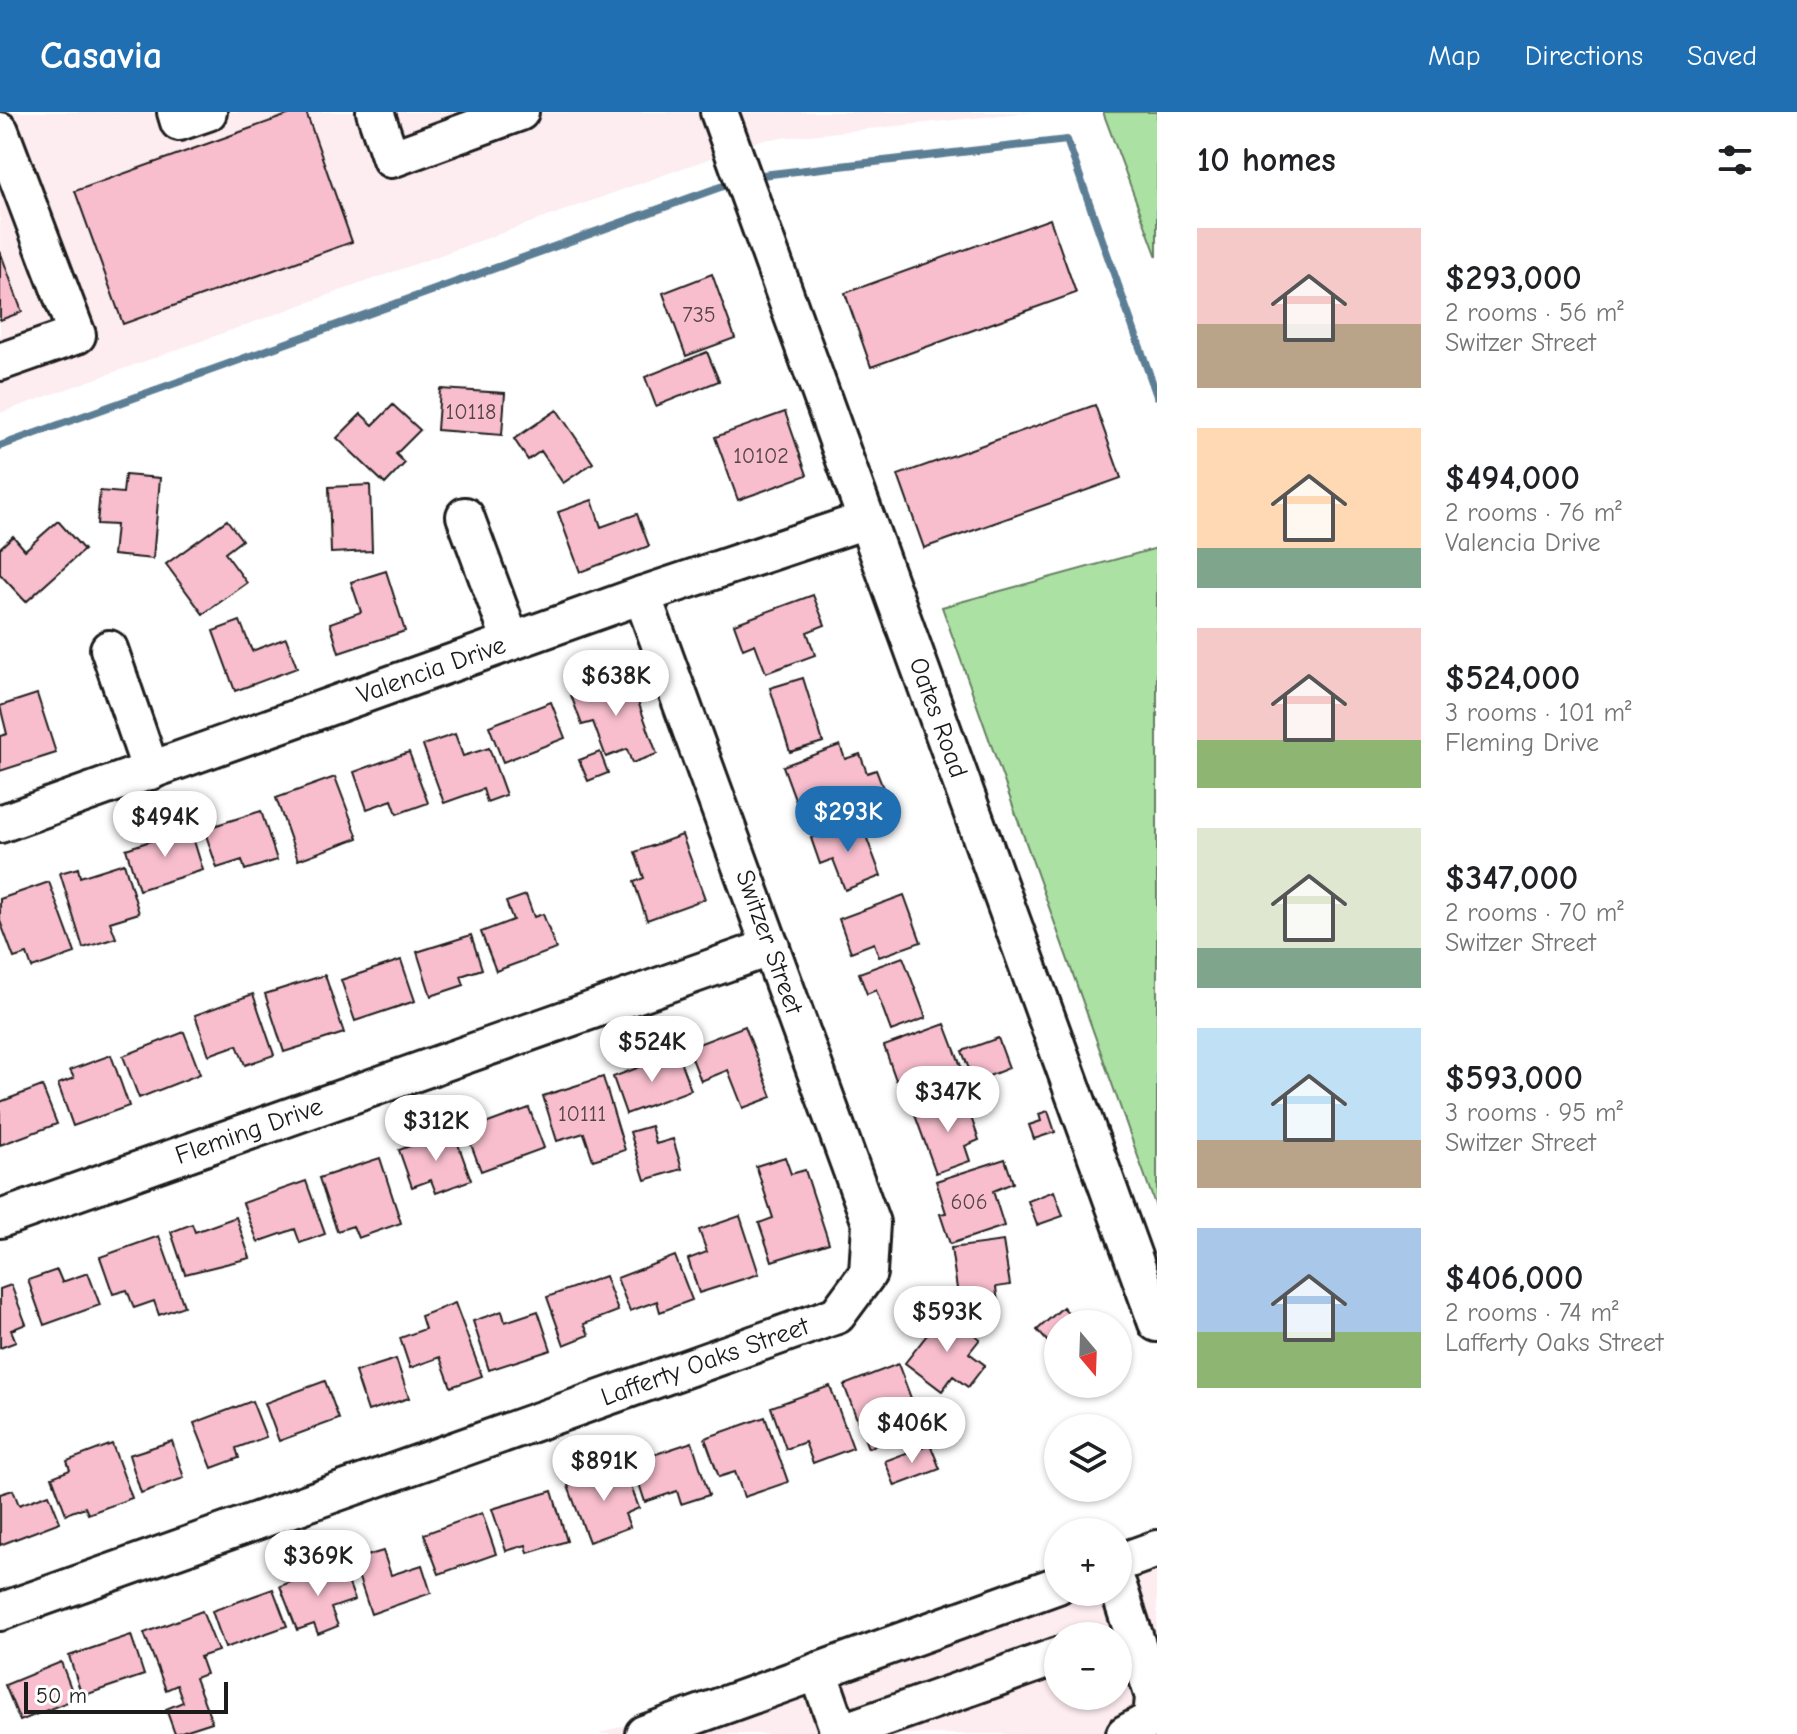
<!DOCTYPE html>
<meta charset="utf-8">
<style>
:root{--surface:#fff;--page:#f2f2f2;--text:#202124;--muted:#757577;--accent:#1f6fb2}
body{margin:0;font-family:"Comic Neue",sans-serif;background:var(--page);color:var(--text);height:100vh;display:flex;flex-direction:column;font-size:30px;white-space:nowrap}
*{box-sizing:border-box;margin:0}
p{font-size:26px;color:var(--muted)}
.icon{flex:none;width:44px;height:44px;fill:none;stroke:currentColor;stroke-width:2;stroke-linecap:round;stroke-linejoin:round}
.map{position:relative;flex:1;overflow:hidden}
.details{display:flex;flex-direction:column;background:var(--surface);width:640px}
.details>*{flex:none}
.needle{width:52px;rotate:161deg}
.fabs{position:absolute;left:1044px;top:1198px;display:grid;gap:16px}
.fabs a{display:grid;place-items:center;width:88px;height:88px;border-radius:50%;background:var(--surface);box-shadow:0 2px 6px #0004;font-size:40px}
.scale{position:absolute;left:24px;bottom:20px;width:204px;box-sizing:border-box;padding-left:8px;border:4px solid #1c1c1c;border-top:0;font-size:22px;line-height:28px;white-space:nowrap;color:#1c1c1c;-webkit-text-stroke:6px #fff;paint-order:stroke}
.price{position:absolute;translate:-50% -68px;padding:0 18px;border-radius:28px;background:#fff;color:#222;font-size:26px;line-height:52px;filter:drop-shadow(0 2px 4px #0008)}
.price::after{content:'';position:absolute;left:50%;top:48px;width:24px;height:18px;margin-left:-12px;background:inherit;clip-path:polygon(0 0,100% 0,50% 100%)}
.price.current{background:var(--accent);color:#fff}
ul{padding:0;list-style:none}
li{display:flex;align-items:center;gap:24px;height:200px;padding:0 40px}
li span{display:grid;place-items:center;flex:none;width:224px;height:160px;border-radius:0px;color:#555}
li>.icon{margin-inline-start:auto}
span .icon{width:96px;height:96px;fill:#fffc;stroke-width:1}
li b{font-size:34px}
h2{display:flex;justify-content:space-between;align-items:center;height:96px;padding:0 40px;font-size:34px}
header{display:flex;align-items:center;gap:48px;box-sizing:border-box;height:112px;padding:0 40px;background:var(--accent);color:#fff}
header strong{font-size:38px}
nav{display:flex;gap:44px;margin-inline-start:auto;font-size:28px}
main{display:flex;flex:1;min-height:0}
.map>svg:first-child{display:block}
</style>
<header>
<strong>Casavia</strong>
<nav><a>Map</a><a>Directions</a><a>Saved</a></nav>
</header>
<main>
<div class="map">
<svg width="1157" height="1622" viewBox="0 0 1157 1622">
<rect width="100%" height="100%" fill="#fff"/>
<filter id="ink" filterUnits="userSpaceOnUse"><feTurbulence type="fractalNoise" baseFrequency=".0125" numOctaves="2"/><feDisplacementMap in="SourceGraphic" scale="16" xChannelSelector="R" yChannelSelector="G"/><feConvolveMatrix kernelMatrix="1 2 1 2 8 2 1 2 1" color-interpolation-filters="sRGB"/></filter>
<g filter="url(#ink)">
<path fill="#fdecf0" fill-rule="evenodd" d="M0,0H1033L761,28L0,301Z
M1157,1426V1622H599L1058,1461V1480H1118ZM1058,1524H1118V1584H1058Z"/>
<path fill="#ace1a4" stroke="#647e60" stroke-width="2" d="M1103,0H1157V145Z
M1157,436V1098L942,495Z"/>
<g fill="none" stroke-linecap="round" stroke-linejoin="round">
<path stroke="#5c7e95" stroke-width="8" d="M753,64L1067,28L1157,284
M0,334L737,69"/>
</g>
<path fill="#f8bece" stroke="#1c1c1c" stroke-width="2" d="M296,0H306L352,130L123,212L75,79Z
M1050,107L1076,181L871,255L845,181Z
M0,139L22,200L0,208Z
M712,162L735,226L686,244L663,181Z
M707,240L719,269L656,294L645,265Z
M440,277L505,281L502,323L437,318Z
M393,293L420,318L396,342L405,351L385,372L337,326L361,302L373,313Z
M1095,293L1121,366L924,436L898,363Z
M557,298L593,351L563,371L541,339L528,348L514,327Z
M785,300L807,363L738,388L715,325Z
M125,363L160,366L153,447L113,443L116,413L97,412L100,379L123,381Z
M370,373L372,439L331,441L329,375Z
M592,388L601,415L637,402L649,434L580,460L558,400Z
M227,408L242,428L225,441L247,471L203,502L166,452Z
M58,409L84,438L26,490L0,462V436L13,424L25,438Z
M386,459L405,519L339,541L330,511L361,500L351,470Z
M813,483L825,513L807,520L815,543L766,561L755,532L743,537L734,512Z
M240,509L252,539L286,526L297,556L235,579L213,519Z
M628,562L657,642L632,651L627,637L606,645L593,610L582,613L571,583Z
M803,566L823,630L790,640L770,576Z
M37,582L56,641L0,659V624L7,622L0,594Z
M551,590L565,626L503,650L489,614Z
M455,622L463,644L489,636L506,683L487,690L483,677L444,691L423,633Z
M840,633L845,647L860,642L867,661L876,658L886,684L805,714L783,654Z
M409,640L428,691L397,702L392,688L367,697L354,660Z
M600,640L608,661L588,669L579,648Z
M335,665L358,726L298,748L276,686Z
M261,699L277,748L245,758L242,748L217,756L204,717Z
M860,708L881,764L845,778L833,747L820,752L811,726Z
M190,716L203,758L139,778L126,737Z
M682,723L705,787L647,808L634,770L644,766L635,740Z
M124,751L139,801L110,810L116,826L83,836L60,761L78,756L80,765Z
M49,770L75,841L32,856L27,842L14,846L0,809V787Z
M526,783L534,805L543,802L556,837L496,859L481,820L513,808L506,790Z
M904,783L921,830L879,845L874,831L851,840L839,807Z
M471,823L482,857L461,864L464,873L431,884L417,840Z
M903,845L926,906L891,919L876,878L867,882L859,861Z
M401,848L415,889L355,909L341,868Z
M325,863L344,921L284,940L265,882Z
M253,882L274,943L245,953L237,933L209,943L195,903Z
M945,912L968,973L911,994L901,966L896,968L884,934Z
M745,914L772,985L743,996L728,958L701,969L688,936Z
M184,920L200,962L139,986L123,944Z
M998,926L1009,956L974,970L962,939Z
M677,941L691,978L626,1002L613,965Z
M111,943L129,994L73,1014L58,972L74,966L70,958Z
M603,965L625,1038L593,1048L584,1021L557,1029L543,984Z
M42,974L57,1012L0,1033V990Z
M964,985L979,1028L965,1034L970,1049L936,1061L915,1003Z
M529,996L544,1036L481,1059L466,1019Z
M1048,999L1055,1020L1034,1027L1029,1013L1041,1009L1039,1002Z
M651,1014L656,1032L673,1027L682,1057L645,1068L630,1020Z
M453,1018L471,1068L436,1081L431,1068L412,1075L399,1038Z
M785,1045L791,1062L805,1058L829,1131L772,1149L759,1111L773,1106L756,1054Z
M380,1046L401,1111L358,1126L353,1114L337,1119L319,1066Z
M1005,1047L1013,1071L993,1079L1004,1114L950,1132L940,1102L946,1101L936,1069Z
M306,1069L325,1122L300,1131L295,1117L258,1130L243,1091Z
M1054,1079L1063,1104L1037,1113L1028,1089Z
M740,1104L759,1162L699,1181L688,1147L707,1140L699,1118Z
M236,1105L250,1146L185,1162L171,1120L192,1112L195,1120Z
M159,1124L184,1194L159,1203L154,1189L134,1196L127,1178L113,1182L100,1145Z
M1003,1129L1010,1173L996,1175L998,1191L960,1197L951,1136Z
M675,1144L692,1188L660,1200L657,1189L630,1199L617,1166Z
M57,1158L62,1170L88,1161L100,1193L44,1213L28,1168Z
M605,1164L618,1199L584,1212L589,1223L564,1233L547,1185Z
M11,1173L26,1212L11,1218L16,1230L0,1236V1177Z
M455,1191L482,1264L451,1275L440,1245L410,1256L400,1226L425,1217L421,1204Z
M1063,1195L1078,1212H1058V1241L1037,1218Z
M502,1199L505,1210L538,1199L551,1238L489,1258L473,1209Z
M945,1200L980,1227L969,1241L985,1253L968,1275L953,1264L942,1279L905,1251Z
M396,1247L409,1286L368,1299L355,1260Z
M898,1252L922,1315L868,1336L844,1273Z
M325,1269L339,1307L279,1329L265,1291Z
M830,1274L853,1336L813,1351L805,1330L786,1337L771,1295Z
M252,1289L266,1325L236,1336L239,1346L212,1356L194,1311Z
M765,1305L788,1370L744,1385L735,1360L719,1365L705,1326Z
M172,1329L184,1366L141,1381L129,1343Z
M692,1330L709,1383L681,1392L677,1379L645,1390L632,1350Z
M112,1332L132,1386L88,1402L85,1395L66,1402L52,1365L70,1358L67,1349Z
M930,1332L940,1357L895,1374L885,1349Z
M623,1353L639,1396L625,1402L630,1415L589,1430L568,1374Z
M13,1378L19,1393L49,1382L60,1410L0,1433V1382Z
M552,1379L567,1429L528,1441L526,1433L506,1439L492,1397Z
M482,1401L496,1442L439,1462L424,1422Z
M383,1439L391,1463L422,1453L431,1481L371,1502L353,1448Z
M341,1451L355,1488L331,1496L338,1514L318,1522L314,1512L297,1518L280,1474Z
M273,1477L287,1514L225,1536L212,1499Z
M202,1499L218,1539L200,1545L206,1562L195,1566L212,1610L175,1622L166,1597L183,1590L177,1573L166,1578L144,1521Z
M131,1523L144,1563L82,1584L69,1544Z
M61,1550L75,1587L20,1609L5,1573Z"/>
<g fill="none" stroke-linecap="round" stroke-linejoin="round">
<g stroke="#1c1c1c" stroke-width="42">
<g id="minor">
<path d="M176,0L179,10L208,0"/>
<path d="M375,0L391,47L520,0"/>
<path id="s1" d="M719,0L1157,1211"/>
<path d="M0,19L77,223L0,250"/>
<path d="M465,404L511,529"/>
<path d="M109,537L151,659"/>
<path id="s2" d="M0,712L642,483L866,408"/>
<path id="s3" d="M0,1107L771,835"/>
<path d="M1118,1451L1157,1437"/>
<path d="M1118,1474L1154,1585L1152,1607L1125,1622"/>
<path id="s4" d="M0,1500L837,1203L868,1161L871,1111L642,483"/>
<path d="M818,1559L840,1622"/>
<path d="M644,1622L1058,1473"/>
<path d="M837,1622L1058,1544"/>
</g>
</g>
<use href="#minor" stroke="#fff" stroke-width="36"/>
</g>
</g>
<g text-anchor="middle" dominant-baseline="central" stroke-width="8" stroke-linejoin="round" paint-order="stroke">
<g font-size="22" fill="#534448">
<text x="699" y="203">735</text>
<text x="471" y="300">10118</text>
<text x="761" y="344">10102</text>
<text x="582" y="1002">10111</text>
<text x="969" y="1090">606</text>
</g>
<g font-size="26" fill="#1c1c1c" stroke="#fff">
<text stroke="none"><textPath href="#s2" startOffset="458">Valencia Drive</textPath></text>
<text stroke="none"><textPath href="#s1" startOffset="644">Oates Road</textPath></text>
<text transform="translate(769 830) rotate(70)">Switzer Street</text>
<text stroke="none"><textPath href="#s3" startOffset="264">Fleming Drive</textPath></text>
<text stroke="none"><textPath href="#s4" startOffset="748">Lafferty Oaks Street</textPath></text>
</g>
</g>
</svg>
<div class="fabs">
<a><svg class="needle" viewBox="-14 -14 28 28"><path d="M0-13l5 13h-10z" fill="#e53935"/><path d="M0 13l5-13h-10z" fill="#757577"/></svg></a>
<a><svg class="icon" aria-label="layers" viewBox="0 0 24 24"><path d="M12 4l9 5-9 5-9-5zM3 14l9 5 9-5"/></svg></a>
<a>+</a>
<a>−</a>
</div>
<div class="scale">50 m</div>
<b class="price" style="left:616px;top:606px">$638K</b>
<b class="price current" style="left:848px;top:742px">$293K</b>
<b class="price" style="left:165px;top:747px">$494K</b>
<b class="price" style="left:652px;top:972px">$524K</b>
<b class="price" style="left:948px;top:1022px">$347K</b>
<b class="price" style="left:436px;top:1051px">$312K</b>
<b class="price" style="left:947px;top:1242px">$593K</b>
<b class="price" style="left:912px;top:1353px">$406K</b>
<b class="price" style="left:604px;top:1391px">$891K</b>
<b class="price" style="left:318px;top:1486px">$369K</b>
</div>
<section class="details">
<h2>10 homes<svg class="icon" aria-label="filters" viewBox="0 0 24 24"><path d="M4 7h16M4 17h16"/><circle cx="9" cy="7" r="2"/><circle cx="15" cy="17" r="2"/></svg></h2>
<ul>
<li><span style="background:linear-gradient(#f6c9c9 60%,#b9a48a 0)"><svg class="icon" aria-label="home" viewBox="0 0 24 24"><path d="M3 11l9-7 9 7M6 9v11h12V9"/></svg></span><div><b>$293,000</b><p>2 rooms · 56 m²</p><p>Switzer Street</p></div></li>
<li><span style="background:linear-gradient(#ffd9b3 75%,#7fa58c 0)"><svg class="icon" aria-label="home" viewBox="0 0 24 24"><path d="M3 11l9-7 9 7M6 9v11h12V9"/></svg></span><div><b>$494,000</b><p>2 rooms · 76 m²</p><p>Valencia Drive</p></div></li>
<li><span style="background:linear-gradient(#f6c9c9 70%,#8fb573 0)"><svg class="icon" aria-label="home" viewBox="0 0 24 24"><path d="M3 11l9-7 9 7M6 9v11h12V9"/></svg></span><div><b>$524,000</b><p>3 rooms · 101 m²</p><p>Fleming Drive</p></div></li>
<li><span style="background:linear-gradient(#dfe7d0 75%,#7fa58c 0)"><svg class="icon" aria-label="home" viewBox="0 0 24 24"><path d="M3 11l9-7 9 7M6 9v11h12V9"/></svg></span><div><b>$347,000</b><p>2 rooms · 70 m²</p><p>Switzer Street</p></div></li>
<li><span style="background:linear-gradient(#bfe0f5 70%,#b9a48a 0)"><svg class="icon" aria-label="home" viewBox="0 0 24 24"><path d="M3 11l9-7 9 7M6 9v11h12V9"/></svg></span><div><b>$593,000</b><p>3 rooms · 95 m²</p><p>Switzer Street</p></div></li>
<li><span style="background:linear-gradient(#a9c7e8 65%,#8fb573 0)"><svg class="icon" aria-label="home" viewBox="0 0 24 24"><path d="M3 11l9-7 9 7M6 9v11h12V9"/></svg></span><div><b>$406,000</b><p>2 rooms · 74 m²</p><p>Lafferty Oaks Street</p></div></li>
</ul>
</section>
</main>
